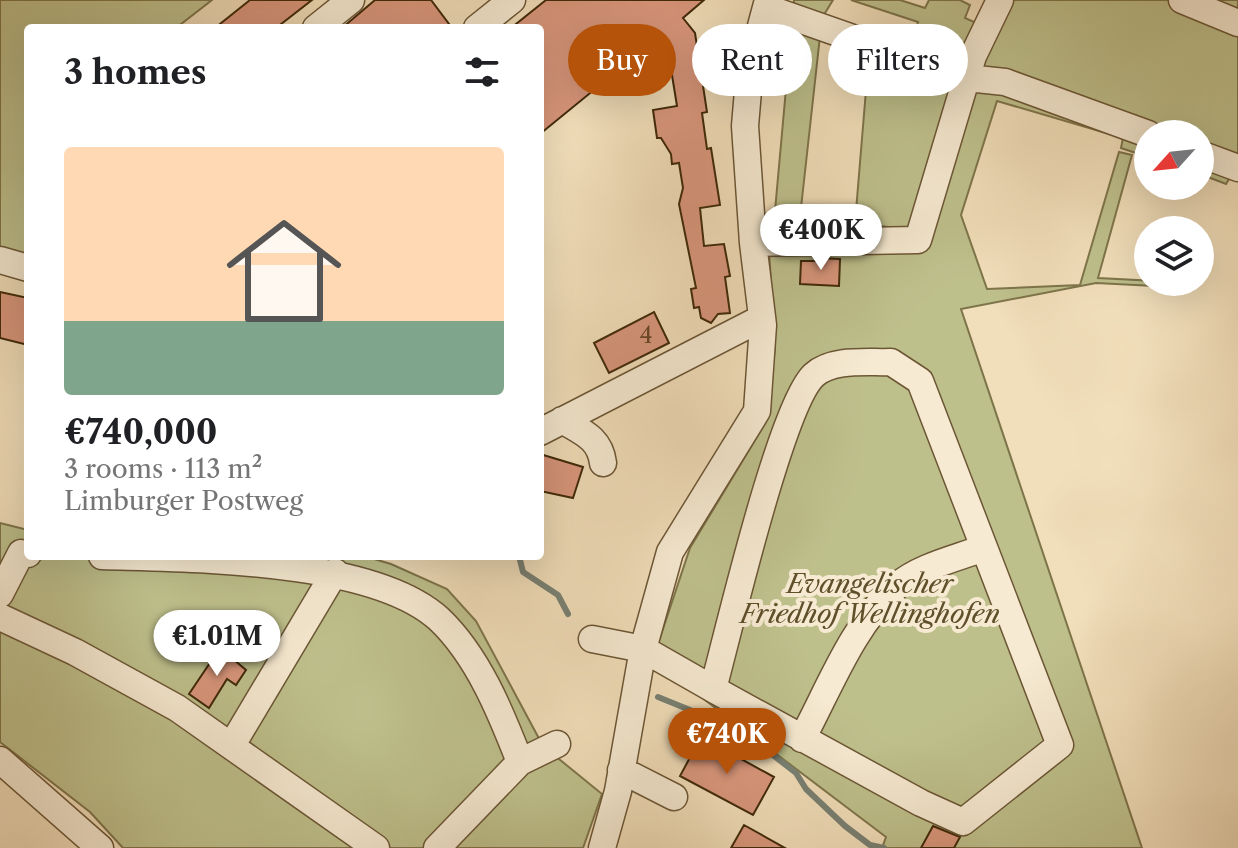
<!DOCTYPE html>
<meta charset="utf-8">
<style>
:root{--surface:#fff;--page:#f6f6f6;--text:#202124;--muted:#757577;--line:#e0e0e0;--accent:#b45309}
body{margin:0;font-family:"Libre Caslon Text",serif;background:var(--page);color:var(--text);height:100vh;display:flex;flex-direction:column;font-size:30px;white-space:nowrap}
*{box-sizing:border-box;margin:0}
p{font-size:26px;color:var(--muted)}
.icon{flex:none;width:44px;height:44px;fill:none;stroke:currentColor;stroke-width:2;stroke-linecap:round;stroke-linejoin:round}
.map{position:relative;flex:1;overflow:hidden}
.details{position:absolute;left:24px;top:24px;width:520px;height:536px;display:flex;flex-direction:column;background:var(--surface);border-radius:8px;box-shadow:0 8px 32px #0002}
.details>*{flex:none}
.hud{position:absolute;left:568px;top:24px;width:550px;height:72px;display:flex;gap:16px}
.needle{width:52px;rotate:243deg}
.buttons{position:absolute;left:1134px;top:120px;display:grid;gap:16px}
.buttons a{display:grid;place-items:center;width:80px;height:80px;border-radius:50%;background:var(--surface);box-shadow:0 8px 32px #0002;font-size:40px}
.price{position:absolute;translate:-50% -68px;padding:0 18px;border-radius:28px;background:#fff;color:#222;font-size:26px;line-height:52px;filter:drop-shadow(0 2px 4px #0008)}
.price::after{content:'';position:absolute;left:50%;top:48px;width:24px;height:18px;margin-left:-12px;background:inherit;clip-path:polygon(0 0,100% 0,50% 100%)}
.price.selected{background:var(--accent);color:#fff}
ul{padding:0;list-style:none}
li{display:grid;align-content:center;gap:16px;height:424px;padding:0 40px}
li+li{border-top:2px solid var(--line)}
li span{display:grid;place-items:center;height:248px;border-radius:8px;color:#555}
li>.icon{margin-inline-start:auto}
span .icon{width:144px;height:144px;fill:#fffc;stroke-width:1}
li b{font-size:34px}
h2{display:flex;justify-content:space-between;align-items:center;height:96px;padding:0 40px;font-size:34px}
.pill{padding:0 28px;border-radius:36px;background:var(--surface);box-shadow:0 8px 32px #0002;font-size:28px;line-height:72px}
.pill.selected{background:var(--accent);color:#fff}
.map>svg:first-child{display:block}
</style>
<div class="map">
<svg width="1238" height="848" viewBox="0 0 1238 848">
<rect width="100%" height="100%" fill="#f1deba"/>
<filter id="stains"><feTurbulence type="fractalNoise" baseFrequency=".0025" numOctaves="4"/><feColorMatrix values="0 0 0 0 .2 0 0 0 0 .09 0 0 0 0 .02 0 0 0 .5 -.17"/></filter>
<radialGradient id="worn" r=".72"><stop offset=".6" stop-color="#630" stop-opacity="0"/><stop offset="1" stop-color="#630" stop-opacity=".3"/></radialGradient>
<path fill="#bec08c" stroke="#7e744a" stroke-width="2" d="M0,0H212L176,28H28V258L0,249Z
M794,0H833L822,18L798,235L773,233Z
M851,0H900L925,8L929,0H960L970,5L965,18L976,23L986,0H1238V176L1232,174L1226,184L1200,174V134H1148V157L1121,148L1123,138L997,101L961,215L987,289L1080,285L1119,152L1132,155L1098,278L1195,283L1194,288L1096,283L961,309L1142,848H882L886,837L664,669L658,644L690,548L766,422L775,348L769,250L913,230L855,223L868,66L953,83L959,53L914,37L918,22Z
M0,523L28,530V556H364L391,564L447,589L476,621L543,746L602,794L583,848H123L90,812L0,742Z"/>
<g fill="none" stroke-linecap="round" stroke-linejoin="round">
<path stroke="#788073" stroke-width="6" d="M519,556L523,572L558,595L568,614
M658,697L722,723L769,752L796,773L806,789L845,826L870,845L884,848"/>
</g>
<path fill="#d9967c" stroke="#3f2909" stroke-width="2" d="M250,0H312L276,28H215Z
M375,0H431L452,28H342Z
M546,0H704L683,18L695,33L707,112L702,113L707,149L711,148L720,205L700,208L704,246L724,244L730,276L725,277L730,313L718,314L711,323L701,318L699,307L694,308L691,289L696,288L679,204L683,188L679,163L672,164L671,154L661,138H657L653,110L677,106L671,69L666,70L660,36L540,134V28H511Z
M818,258L840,259L839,286L800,284L801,261H818Z
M0,292L28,298V345L0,338Z
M654,312L669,343L609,373L594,343Z
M540,454L583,467L573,498L540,491Z
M220,648L246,670L236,685L227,679L209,708L189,694Z
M701,737L774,777L753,815L680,776Z
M744,825L785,848H731Z
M933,826L960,837L954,848H921Z"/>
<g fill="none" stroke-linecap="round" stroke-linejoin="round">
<g stroke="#6c5635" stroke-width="29">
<path id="minor" d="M1182,0L1238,23
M767,8L967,78L1005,82L1148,134
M316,28L351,0
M477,28L512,0
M1200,154L1238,168
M753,243L918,240L973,56L1000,0
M0,260L28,268
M891,362L920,381L1060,745L963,822L921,803L713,689C728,634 781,405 814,375C833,358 868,363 891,362Z
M562,420C582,432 600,438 603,463
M540,432L762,318
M102,556C191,559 372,558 439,619C478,656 501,713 520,762
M0,594L21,553L28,554
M0,617L75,652L177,708L376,848
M592,639L643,649L713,689
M802,739C829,689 853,624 897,586C919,567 954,559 981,549
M232,745L335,572
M0,760L100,848
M621,770L674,797
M437,848L520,762L557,744
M602,848L618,791L643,649L670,552L757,411L763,325L753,243L745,126L750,67L768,0"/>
</g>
<use href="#minor" stroke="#f6ead2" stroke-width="26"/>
</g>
<g text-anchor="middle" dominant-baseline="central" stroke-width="8" stroke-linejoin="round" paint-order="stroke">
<g font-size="22" fill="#664426">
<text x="646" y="335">4</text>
</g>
<g font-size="26" font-style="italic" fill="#5f4f2a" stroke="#f6ead2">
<text x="870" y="584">Evangelischer<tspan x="870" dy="30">Friedhof Wellinghofen</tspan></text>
</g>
</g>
<rect width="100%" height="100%" filter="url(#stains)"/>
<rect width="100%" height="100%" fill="url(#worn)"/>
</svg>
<div class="buttons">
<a><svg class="needle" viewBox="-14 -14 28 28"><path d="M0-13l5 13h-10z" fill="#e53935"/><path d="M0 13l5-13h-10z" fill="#757577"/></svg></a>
<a><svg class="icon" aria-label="layers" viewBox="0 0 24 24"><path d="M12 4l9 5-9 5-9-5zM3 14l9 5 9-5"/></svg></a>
</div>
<b class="price" style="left:821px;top:272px">€400K</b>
<b class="price" style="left:217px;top:678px">€1.01M</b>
<b class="price selected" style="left:727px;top:776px">€740K</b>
<div class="hud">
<a class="pill selected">Buy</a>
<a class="pill">Rent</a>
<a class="pill">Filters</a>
</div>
<section class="details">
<h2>3 homes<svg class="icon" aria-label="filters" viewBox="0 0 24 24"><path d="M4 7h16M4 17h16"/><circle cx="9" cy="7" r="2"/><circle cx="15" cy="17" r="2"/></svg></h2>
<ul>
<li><span style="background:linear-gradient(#ffd9b3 70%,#7fa58c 0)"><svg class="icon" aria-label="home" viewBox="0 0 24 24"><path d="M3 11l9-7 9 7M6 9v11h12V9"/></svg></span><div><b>€740,000</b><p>3 rooms · 113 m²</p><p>Limburger Postweg</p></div></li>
</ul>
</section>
</div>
